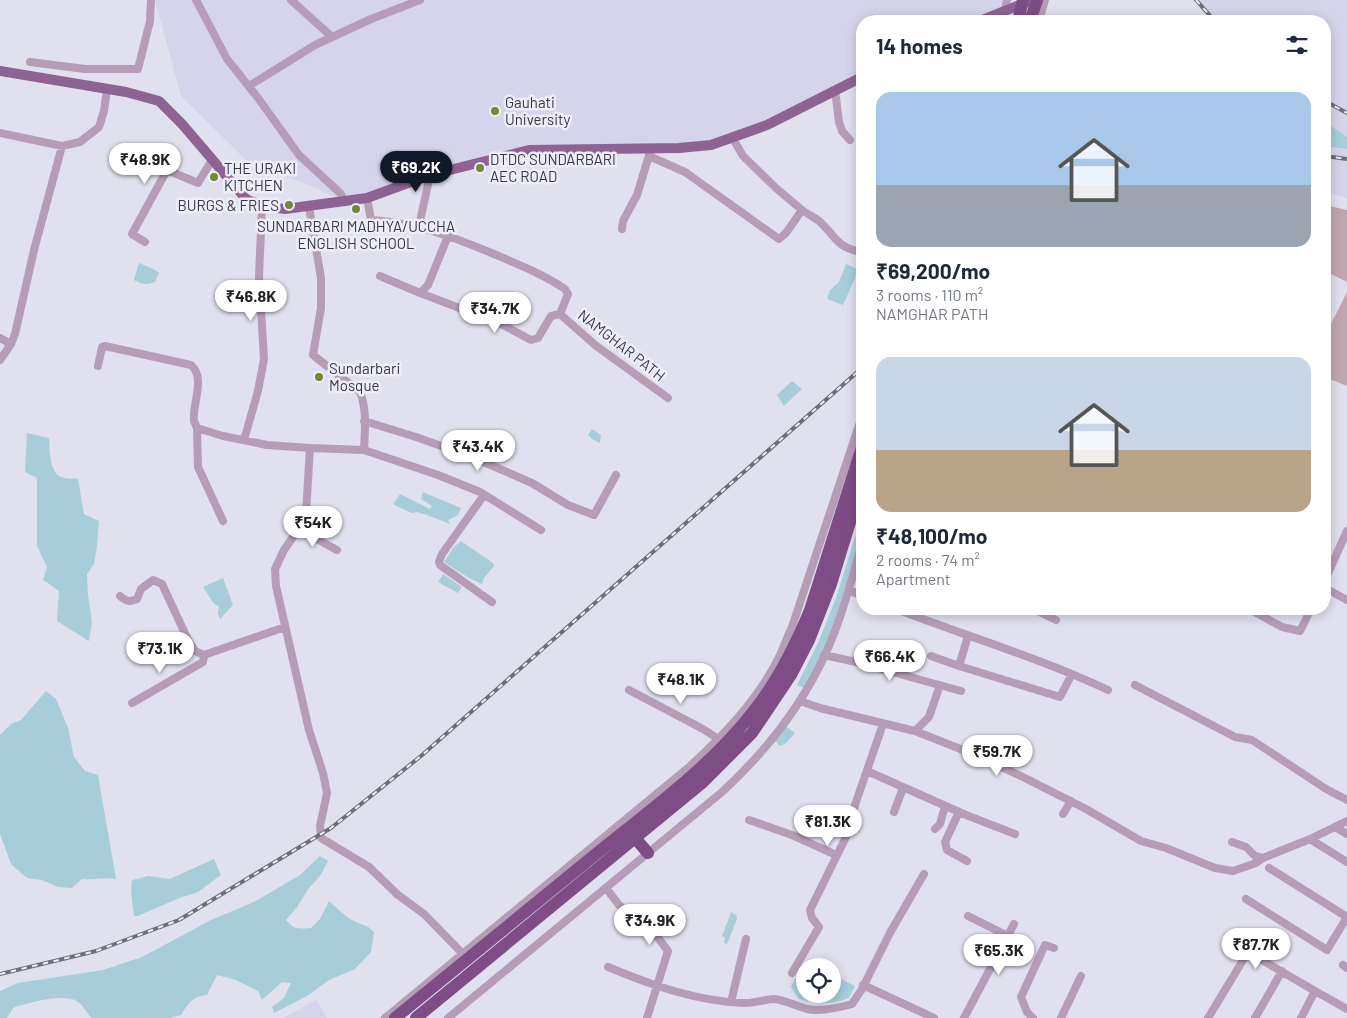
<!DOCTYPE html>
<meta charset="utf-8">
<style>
:root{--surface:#fff;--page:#f6f6f7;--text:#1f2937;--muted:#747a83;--accent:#111827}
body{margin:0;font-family:Barlow,sans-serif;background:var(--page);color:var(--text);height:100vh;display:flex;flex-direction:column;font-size:19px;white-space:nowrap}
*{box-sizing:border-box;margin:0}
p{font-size:16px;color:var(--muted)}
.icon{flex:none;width:28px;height:28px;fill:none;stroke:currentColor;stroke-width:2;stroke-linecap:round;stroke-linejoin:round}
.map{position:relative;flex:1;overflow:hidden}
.details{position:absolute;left:856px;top:15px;width:475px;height:600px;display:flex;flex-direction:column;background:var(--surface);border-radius:20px;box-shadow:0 2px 12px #0003}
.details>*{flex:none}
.fabs{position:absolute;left:796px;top:958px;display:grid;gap:10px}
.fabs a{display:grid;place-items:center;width:45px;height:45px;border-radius:50%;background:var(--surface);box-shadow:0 2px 12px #0003;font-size:25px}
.price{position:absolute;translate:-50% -42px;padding:0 11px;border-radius:18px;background:#fff;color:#222;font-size:16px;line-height:32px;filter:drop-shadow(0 1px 2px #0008)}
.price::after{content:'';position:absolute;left:50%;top:30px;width:15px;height:11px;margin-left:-8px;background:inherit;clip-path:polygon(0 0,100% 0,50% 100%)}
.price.active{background:var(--accent);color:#fff}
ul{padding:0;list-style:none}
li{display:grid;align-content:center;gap:10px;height:265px;padding:0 20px}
li span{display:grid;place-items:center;height:155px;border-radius:15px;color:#555}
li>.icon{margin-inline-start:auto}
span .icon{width:90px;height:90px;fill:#fffc;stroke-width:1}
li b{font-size:21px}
h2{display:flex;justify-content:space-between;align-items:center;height:60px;padding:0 20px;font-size:21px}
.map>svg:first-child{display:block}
</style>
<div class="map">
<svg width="1347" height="1018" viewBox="0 0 1347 1018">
<rect width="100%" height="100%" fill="#e0e0ee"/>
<path fill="#d6d4ea" d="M155,0H1014L977,21H862V77L711,145L529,150L394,188L340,199L306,184L249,163L181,96Z
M1194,0H1347V198L1325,192V21H1210Z
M316,1000L327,1018H284Z"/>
<path fill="#c2a6af" d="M1325,205L1347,210V282L1325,271Z
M1347,292V386L1325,377V336Z"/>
<path fill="#a7cddb" d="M1325,122L1347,137V149L1325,146Z
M139,263L153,269L159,273L155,282C146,285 142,285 134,280Z
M846,264L857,269L855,278L843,305L827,299L830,290L839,282Z
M792,381L802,389L784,406L777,395Z
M592,429L601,435L600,443L592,439L588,435Z
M27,433L49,438C50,449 49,472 61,477C66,479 73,478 78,479L84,514L99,521L97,546L94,564L87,574L88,595L92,622L89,641L57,621L59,591L43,580L47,567L37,546V478L25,472Z
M423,492L461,508L458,515L448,520L450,524L427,515L417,512L412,513L394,505V503L400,494L430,509L432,506L421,499Z
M862,515V552L860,557L859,574L828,640L808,690L797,685L818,643L836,598Z
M461,541L493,563L494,566L484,578L482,584L469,578L444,562L454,547Z
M443,574L462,587L458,593L438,582Z
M223,578L233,605L220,619L218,614L219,606L214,604L203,587Z
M46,691L56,699L68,728L74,757L85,771L98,775L116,879C105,877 94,880 82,879L72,888L58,887L42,880L27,878L11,864L0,834V735L11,724L21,720Z
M784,725L795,733L786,743L780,746L775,741Z
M320,856L328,861L320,876L309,888L297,907L286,920C294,930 299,929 311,928L320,919L329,901C337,908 346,918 356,922C366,927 365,923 374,932L371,952L355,969L329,980L307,996L274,1013L272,1007L284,998L291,983L282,982L262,1000L258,991L236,980L217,975L207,995C193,996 188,1003 181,1015L170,1018H91C86,1011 80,1000 71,999C53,995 31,1003 14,1007L7,1018H0V991L18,983L103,970L142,957L211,920L254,902L300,875Z
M214,859L221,875L198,892L177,899L138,916H134L131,891L132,880L149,876L170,879Z
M731,912L736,915L737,919L727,944L724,943L725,938L722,936Z
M805,967V994H832L833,975L855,986L849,998C832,1005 817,1004 799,999L791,987L795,979Z"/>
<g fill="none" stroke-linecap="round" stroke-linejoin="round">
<path stroke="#b59db8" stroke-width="8" d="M196,0L227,59L258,98L299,155L340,193L345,202
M291,0L332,37
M1003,21L1007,0
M1039,21L1045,0
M30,62L85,69H138L150,21L151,0
M249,86L315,45L371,19L420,0
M835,90L839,122L842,131L850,140
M0,133L62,146L80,142L99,127L104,111L107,89
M649,156L685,172L779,239L786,233L802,210L777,189L743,156L732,137
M367,198L371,220C412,222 451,236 489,252C515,263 541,273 565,289L568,294L560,314L595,345L668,398
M309,207L321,278V308L313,355L360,392C367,409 365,431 364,450L310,448L306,513L300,527L284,550L275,569L276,586L309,730L323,773L327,793L320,826L321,838L369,867L398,895L424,914L463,954
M802,210C807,214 814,217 819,221C836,236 836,248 862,252
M419,226L430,175
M622,229L623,221L637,195L650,152
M145,242L132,234L167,170L198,183L212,160
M380,276L420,293L428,285L448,236
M420,293L499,323L531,340L538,338L551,316L560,314
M0,338L11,344
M0,360L11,344L15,334L34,250L62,146
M98,366L102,347L105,346L191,365C206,378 192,404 194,421C195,423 196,426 197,428L223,436L267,445L310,448
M364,421L416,437L472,457L532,483L568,505L594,515L616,475
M197,428L198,467L223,521
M244,440L258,391L264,359L259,277L262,206
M364,450L438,475L480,492L541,530
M484,495L442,554L439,562L440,565L492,602
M298,529L337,550
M1325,580L1347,531
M1325,588L1347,600
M849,590L862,596
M120,596C127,602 129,602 137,599L141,589L153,580L162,584L189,642L195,651L204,655L285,627
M896,609C966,636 1040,658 1108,690
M1033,609L1056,620
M1249,609L1282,627L1300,631L1311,609
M968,636L959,666L1060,697L1072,674
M824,655L856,662L961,691
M931,656L959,666
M1135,685L1235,737L1252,740L1326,789L1347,800
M629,690L703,729L714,736L717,741
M800,701L820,708L915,731L929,717L940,685
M132,703L203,662L204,655
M915,731L963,750L1021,776L1086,809L1141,841L1166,848L1215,868L1233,871L1256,863L1263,858
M867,771L966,815L1015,834
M894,812L903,788
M959,812L945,842L947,850L967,861
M1063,814L1071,801
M749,820L792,835L836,855
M1335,827L1347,834
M935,829L940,824L945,806
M1310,839L1347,821
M1232,842L1246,847L1255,856L1263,858L1310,839L1347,862
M1269,868L1347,917
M606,888L619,905L659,939L668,951L647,1018
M1246,899L1327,950L1347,917
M968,916L1008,936
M1343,965L1347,968
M608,967C651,985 696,1001 743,1003C753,1004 765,999 774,999C785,1000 796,1006 807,1009C821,1012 838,1008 852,1004L862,989L891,931L924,874
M792,973L819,927L812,918L810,910L848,833L855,805L883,724
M863,985L934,1018
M1315,991L1347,1009
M731,1002L746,939
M385,1018L689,767C723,736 757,701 778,659C783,649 787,638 792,627L862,416
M448,1018L722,792C772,746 811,695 835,631C846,602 854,572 862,543
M964,1018L1014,924
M1033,1018L1027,1012L1021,997L1045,945L1054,948
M1061,1018L1081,976
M1208,1018L1248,952L1315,991L1301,1018
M1255,1018L1282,971"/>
<path stroke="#8e6394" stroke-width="10" d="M980,21L1027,2
M0,71L126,92L159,101L182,124L246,199L262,206L285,209L367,198L430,175L529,150L679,148L711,145L767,125L862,77"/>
<path stroke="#7f4d86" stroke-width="12" d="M1018,21L1023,0
M1030,21L1037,0
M635,838L648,853
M395,1018C459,966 522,914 585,863C642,816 708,770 753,712C778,681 795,646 810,610L862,447
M416,1018L703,782L752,733L791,675L809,640L831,584L862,483"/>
<g stroke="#6e6e76" stroke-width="4">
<path id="rail" d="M1196,0L1215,21
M1325,101L1347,113
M1325,156L1347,159
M0,974L96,951L179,920L331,828L421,756L862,368"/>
</g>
<use href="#rail" stroke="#eeedfb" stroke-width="2" stroke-dasharray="5.5" stroke-linecap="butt"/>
</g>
<g fill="#748737" stroke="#eeedfb" stroke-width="2">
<circle cx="495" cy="111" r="5"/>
<circle cx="480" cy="168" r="5"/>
<circle cx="214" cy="177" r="5"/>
<circle cx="289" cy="205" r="5"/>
<circle cx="356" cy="209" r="5"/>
<circle cx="319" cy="377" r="5"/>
</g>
<g text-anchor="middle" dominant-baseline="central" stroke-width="5" stroke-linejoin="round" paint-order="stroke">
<g font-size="15" fill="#39383e" stroke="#eeedfb" text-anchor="start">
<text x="505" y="102">Gauhati<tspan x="505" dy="17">University</tspan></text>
<text x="490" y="159">DTDC SUNDARBARI<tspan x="490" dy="17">AEC ROAD</tspan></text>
<text x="224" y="168">THE URAKI<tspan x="224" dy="17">KITCHEN</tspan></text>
<text x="279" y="205" text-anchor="end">BURGS &amp; FRIES</text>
<text x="356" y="226" text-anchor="middle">SUNDARBARI MADHYA/UCCHA<tspan x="356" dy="17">ENGLISH SCHOOL</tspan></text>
<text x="329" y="368">Sundarbari<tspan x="329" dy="17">Mosque</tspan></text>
</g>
<g font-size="15" fill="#39383e" stroke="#eeedfb">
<text transform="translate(622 345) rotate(38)">NAMGHAR PATH</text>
</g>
</g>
</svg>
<div class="fabs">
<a><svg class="icon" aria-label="locate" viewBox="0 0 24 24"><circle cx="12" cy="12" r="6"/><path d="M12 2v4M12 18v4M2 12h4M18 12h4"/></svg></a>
</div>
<b class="price" style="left:145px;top:185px">₹48.9K</b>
<b class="price active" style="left:416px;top:193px">₹69.2K</b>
<b class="price" style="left:251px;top:322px">₹46.8K</b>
<b class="price" style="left:495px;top:334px">₹34.7K</b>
<b class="price" style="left:478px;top:472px">₹43.4K</b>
<b class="price" style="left:313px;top:548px">₹54K</b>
<b class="price" style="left:160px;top:674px">₹73.1K</b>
<b class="price" style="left:890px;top:682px">₹66.4K</b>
<b class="price" style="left:681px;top:705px">₹48.1K</b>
<b class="price" style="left:997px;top:777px">₹59.7K</b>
<b class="price" style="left:828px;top:847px">₹81.3K</b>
<b class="price" style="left:650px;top:946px">₹34.9K</b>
<b class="price" style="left:1256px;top:970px">₹87.7K</b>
<b class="price" style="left:999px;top:976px">₹65.3K</b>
<section class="details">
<h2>14 homes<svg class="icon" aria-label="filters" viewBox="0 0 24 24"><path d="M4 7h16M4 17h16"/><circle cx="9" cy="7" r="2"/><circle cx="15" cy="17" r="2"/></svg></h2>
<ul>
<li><span style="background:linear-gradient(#a9c7e8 60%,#9aa5b1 0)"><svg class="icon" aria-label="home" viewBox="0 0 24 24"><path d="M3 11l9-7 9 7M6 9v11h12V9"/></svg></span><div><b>₹69,200/mo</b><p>3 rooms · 110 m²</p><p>NAMGHAR PATH</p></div></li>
<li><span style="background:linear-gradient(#c9d6e8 60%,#b9a48a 0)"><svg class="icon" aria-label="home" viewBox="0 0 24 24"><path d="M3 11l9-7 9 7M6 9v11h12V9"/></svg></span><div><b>₹48,100/mo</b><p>2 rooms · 74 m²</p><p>Apartment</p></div></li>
</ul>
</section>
</div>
